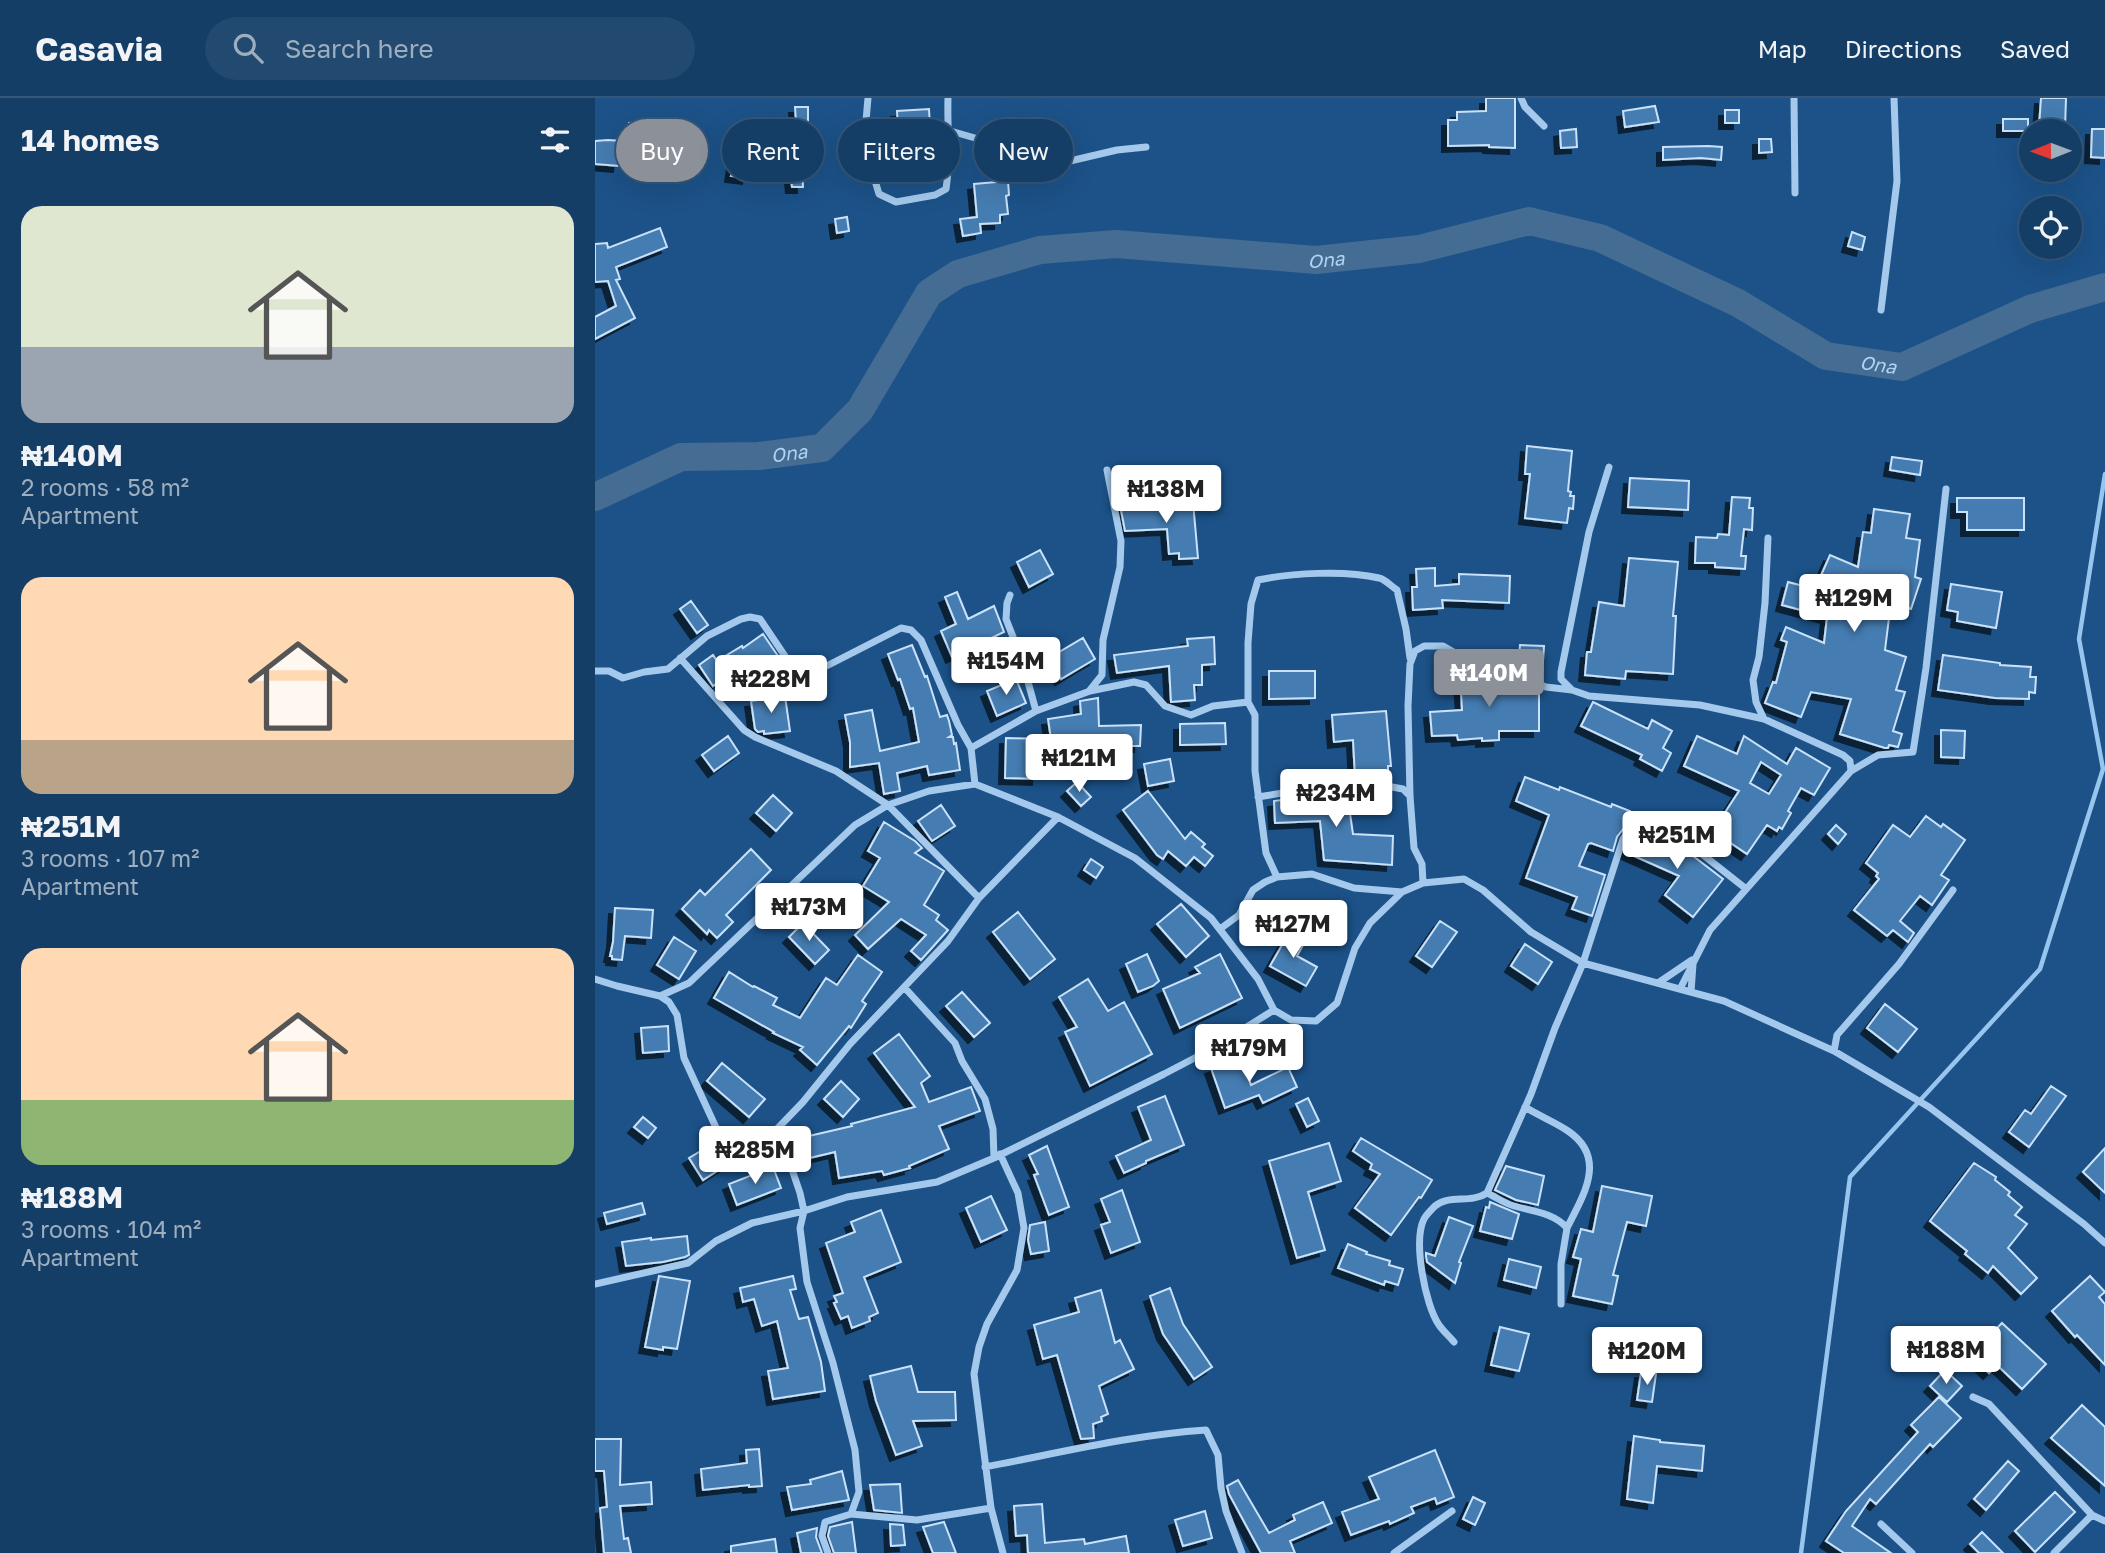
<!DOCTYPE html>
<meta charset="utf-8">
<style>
:root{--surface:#153e66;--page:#22496f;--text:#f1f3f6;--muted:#9daebf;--line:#34577a;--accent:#8c9099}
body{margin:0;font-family:"Golos Text",sans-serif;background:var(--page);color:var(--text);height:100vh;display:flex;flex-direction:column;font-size:26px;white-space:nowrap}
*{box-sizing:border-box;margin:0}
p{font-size:23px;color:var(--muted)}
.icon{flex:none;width:38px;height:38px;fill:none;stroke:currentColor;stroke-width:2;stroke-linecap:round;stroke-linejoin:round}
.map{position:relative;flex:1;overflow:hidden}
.details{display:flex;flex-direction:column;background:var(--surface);width:595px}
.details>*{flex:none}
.top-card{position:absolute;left:21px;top:21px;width:665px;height:63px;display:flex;gap:14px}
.needle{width:46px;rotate:269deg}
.controls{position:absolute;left:1424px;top:21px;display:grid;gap:14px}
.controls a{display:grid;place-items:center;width:63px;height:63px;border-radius:50%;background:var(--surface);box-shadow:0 7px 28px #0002,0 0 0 2px var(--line);font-size:35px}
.price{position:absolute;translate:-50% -60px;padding:0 16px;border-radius:7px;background:#fff;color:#222;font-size:23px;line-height:46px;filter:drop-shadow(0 2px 4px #0008)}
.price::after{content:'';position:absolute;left:50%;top:42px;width:21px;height:16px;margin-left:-10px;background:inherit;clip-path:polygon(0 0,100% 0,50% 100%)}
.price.current{background:var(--accent);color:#fff}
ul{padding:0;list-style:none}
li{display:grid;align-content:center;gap:14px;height:371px;padding:0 21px}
li span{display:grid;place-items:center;height:217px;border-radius:21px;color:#555}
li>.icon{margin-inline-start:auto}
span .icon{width:126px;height:126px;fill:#fffc;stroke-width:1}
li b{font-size:30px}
h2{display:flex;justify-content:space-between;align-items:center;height:84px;padding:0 21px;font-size:30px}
.chip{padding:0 24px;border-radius:32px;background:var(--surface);box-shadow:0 7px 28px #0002,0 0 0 2px var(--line);font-size:24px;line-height:63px}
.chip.current{background:var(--accent);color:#fff}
header{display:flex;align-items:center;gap:42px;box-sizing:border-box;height:98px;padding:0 35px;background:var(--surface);border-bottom:2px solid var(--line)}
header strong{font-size:33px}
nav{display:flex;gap:38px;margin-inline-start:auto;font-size:24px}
.search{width:490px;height:63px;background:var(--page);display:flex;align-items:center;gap:18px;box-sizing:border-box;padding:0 24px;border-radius:38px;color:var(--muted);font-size:26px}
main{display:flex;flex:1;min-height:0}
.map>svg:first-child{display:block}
</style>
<header>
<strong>Casavia</strong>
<div class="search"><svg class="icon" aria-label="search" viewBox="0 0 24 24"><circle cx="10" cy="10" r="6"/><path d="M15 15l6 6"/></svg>Search here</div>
<nav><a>Map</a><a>Directions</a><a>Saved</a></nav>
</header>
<main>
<section class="details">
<h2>14 homes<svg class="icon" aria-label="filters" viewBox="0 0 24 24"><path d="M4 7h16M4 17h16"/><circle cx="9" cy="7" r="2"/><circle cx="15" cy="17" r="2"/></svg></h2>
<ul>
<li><span style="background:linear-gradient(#dfe7d0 65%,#9aa5b1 0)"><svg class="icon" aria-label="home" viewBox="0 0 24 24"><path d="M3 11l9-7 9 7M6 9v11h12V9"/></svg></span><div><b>₦140M</b><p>2 rooms · 58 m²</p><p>Apartment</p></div></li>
<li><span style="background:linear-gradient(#ffd9b3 75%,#b9a48a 0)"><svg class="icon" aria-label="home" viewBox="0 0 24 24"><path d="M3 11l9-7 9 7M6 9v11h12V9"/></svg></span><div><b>₦251M</b><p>3 rooms · 107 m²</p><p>Apartment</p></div></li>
<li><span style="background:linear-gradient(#ffd9b3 70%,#8fb573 0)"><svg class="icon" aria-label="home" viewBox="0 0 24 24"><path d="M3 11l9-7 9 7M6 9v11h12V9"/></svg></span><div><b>₦188M</b><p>3 rooms · 104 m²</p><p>Apartment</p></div></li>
</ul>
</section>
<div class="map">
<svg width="1510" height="1455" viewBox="0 0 1510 1455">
<defs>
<filter id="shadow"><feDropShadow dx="-6" dy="6" stdDeviation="0" flood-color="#0009"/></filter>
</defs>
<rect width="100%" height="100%" fill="#1c5288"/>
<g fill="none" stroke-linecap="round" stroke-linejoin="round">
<path stroke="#97c5ee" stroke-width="4.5" d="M1206,1455L1255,1079L1445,871L1508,671L1484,541L1510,376"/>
<path stroke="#456c93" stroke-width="28" id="s1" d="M0,399L86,359L164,358L227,350L265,312L334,195L363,176L445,152L521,146L721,162L824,151L934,123L1005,140L1143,205L1231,258L1307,269L1435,211L1510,189"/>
</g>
<path fill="#447cb1" stroke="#cae2f9" stroke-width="2" fill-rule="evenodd" filter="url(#shadow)" d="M891,0H920V50L894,49V47L853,48V22H862V14L891,13Z
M1446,0H1471L1470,31L1444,29Z
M1060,8L1064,24L1030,29L1028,13Z
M200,9H213V24H201Z
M334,11L335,28L303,30L302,13Z
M1130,12H1144V25H1130Z
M1408,21H1433V33H1408Z
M49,24L68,25L67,49L33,48L34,25Z
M981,31L982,49L966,50L965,33Z
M1497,31H1510V60L1496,59Z
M1164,41H1176L1177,54L1164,55Z
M13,42L27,43L24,68L0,66V43Z
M1113,48L1127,49L1126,62L1106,60L1068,62V49Z
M139,59L156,62L153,80L136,78Z
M207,67L208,89H197L195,68Z
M413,83L414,97L411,98L413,116L405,117V125L385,126L386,135L368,138L365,121L382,119L379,86Z
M252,119L254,133L242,135L240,121Z
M65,130L72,149L21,169L25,181L21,182L40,220L0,241V219L21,208L13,183L0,184V146L12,145L13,150Z
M1257,134L1270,139L1267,152L1253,148Z
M932,348L977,353L973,393L976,394L975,398H979L978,411L974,410L972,425L930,420L935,376H930Z
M1297,359L1327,363L1325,377L1295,372Z
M1035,380L1094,383L1093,412L1033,409Z
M1137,399L1155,400L1154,410H1158L1157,432L1149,431L1146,458H1151L1150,471L1120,469V465H1100L1101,439L1122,440L1123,436L1134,437Z
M1362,400H1429V432H1372V414H1362Z
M598,404L603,460L584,461V455L574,456L572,431L530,433L525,407L557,405V408Z
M1279,411L1315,416L1311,440L1325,442L1320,479L1326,481L1316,511L1296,504L1290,552L1311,559L1301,592L1310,594L1298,633L1307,636L1303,649L1294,647L1293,650H1290L1245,636L1256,601L1216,594L1206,619L1170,605L1178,584L1181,585L1192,544L1186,542L1191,529L1229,545L1232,519L1187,507L1193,484L1220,491L1235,457L1263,469L1268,434L1276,435Z
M445,452L458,476L434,489L422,464Z
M1034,460L1083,464L1078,518H1081L1078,576L1031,573L1030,581L990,577L992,554H996L1004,504L1029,508Z
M840,470V488L864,486V476L915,478L914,505L847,502L848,510L818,512L817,489H822L821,471Z
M1356,486L1407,494L1401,530L1362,523L1363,514L1352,512Z
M362,494L373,521L399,508L409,534L357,559L346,533L361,526L350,499Z
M96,503L113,527L102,535L85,511Z
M168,536L185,561L169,572L168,570L146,583L140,573L118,588L104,567L118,557L122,563L147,548L148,550Z
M619,539L620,566L607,567V587H599L600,602L576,604L574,568L522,575L519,557L593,548L592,541Z
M488,540L500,561L466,581L454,560Z
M317,547L330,579L332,578L345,619L352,617L354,623L357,637L354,639H358L359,646L361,645L365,672L334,677L332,668L302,675L305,693L289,696L284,665L255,669V644L250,617L277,612L285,653L324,644L318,610L315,611L305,581L303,582L293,556Z
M925,547L949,548L947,579L923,571Z
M1348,557L1405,565V567L1436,569L1435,579H1441L1440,595L1434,594V601L1400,600L1343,592Z
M674,573H720V600L674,601Z
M881,574L903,576L944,593V633H904V642L887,643V640L863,642L862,637L837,638L835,614L867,612L865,575Z
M421,581L431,605L402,618L392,593Z
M190,598L195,633L169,636V633L163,634L160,631L156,603Z
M503,600L504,628L546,627L545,648H518V643L500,648L444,657L443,681L410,680L411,640L456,641L453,621L486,616L485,603Z
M998,604L1053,631L1057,622L1077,633L1068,650L1076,655L1067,673L1045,661L1047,657L986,628Z
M791,613L796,668H793V678L760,679L758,642L739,644L737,617Z
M630,625L631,646L585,647V626Z
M1346,632L1370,633L1369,660L1346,659Z
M133,638L144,655L119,673L107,657Z
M1102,638L1142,656L1149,638L1192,666L1201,650L1235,670L1219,697L1206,690L1193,713L1196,715L1187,731L1184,729L1182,733L1172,727L1152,756L1118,733L1144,693L1089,668ZM1166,664L1186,677L1174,696L1155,685Z
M575,661L579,683L553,688L549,666Z
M930,679L964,692L965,689L1016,709L1017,706L1035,713L1032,726L1022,739L1018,753L996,745L993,746L984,768L1010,777L997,818L977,811L982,799L931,780L954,717L921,703Z
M482,684L496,699L486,708L472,693Z
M553,693L590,741L596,734L610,746L607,749L618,758L610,768L599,759L591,768L573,753L568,761L562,757L528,712Z
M743,694L752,695L758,736L798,738L797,767L729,762L725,723L680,725L679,703Z
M178,697L197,715L181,733L161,715Z
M346,707L360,728L337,743L323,723Z
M1331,718L1346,729L1348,726L1370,742L1346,777L1354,782L1337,807L1325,798L1305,823L1319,835L1313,844L1298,832L1292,838L1259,812L1284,781L1281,778L1283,775L1271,765L1298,727L1315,739Z
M289,724L320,743L327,750L320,755L349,773L329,807L344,817L341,822L353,832L326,862L316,853L331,837L306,821L273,851L260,837L294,804L268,788L285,760L273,753Z
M1241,727L1251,736L1243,746L1233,736Z
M1040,735H1052L1089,751L1128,781L1098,819L1070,797L1084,778L1030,754L1034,744Z
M156,751L176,772L131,817L138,824L122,840L114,832L112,836L87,811L105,792L110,797Z
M496,761L508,769L501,780L489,772Z
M586,806L614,838L591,859L562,826Z
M20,810L58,812L56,840L30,838L27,862L17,861V858H15L18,844Z
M423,814L460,861L435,881L398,834Z
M845,823L862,834L837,869L821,858Z
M208,825L234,852L220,866L194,839Z
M695,833L711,842L702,858L722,869L711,888L675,868Z
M79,839L101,853L84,881L62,867Z
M930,846L957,864L943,886L916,868Z
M552,856L564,883L558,888L543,894L531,866Z
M625,856L647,900L585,930L568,891L605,875L600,869Z
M263,857L287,874L267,903L271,906L256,930L254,928L222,967L205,952L208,949L178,935L179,934L119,900L134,874L158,889L159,888L182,900L178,907L205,920L231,880L242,887Z
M493,881L513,913L529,904L557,956L495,988L470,934L482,929L464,899Z
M367,894L395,925L379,939L351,908Z
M1290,906L1322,931L1303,954L1272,930Z
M73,928L74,953L48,955L46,930Z
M304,936L335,978L326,985L334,1004L376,989L385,1013L344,1028L354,1051L314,1068L315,1070L289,1077L287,1073L244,1080L240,1054L206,1062L201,1041L257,1028L256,1026L320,1009L279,955Z
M646,959L656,987L693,969L702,989L668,1005L664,997L630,1010L616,970Z
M127,965L170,1001L154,1019L112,983Z
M246,983L264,1001L248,1019L229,1001Z
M1456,988L1471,998L1434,1049L1414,1034L1430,1012L1436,1016Z
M570,998L589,1047L551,1063V1065L529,1075L521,1058L556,1042L543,1009Z
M713,1000L724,1023L712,1029L701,1006Z
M48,1019L61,1030L53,1040L39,1029Z
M766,1040L837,1082L826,1100L824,1099L796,1137L760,1110L785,1076L775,1071L777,1066L758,1053Z
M119,1045L133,1066L108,1082L94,1060Z
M734,1045L746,1083L713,1094L730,1152L702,1160L674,1063Z
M452,1048L474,1109L454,1117L439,1077L443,1076L434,1057Z
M1510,1050V1095L1488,1074Z
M1379,1065L1401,1079L1400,1082L1415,1094L1413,1097L1427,1109L1420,1117L1432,1126L1413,1150L1442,1180L1426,1196L1398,1168L1393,1175L1370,1156L1372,1153L1335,1123Z
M911,1068L949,1078L943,1107L921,1102L900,1092Z
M178,1069L186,1090L142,1107L134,1086Z
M1007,1088L1057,1098L1051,1128L1032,1124L1018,1177L1023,1178L1017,1206L978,1198L986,1161L978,1159L986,1131L998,1134Z
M527,1092L545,1144L516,1155L506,1127L515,1124L506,1101Z
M396,1098L412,1132L386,1144L371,1110Z
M895,1104L924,1116L917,1141L885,1133L891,1109L894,1110Z
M47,1105L50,1116L12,1126L9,1115Z
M286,1112L306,1164L269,1179L283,1215L274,1219L275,1223L257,1230L253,1218L246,1221L239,1205L242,1204L239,1198L248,1195L231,1145L260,1134L256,1124Z
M854,1119L878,1128L864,1164L866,1165L860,1185L832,1164L831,1158V1155L840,1158Z
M450,1124L454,1153L436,1156L433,1142L435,1127Z
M92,1138L94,1157L90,1159L68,1164L31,1168L27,1144L56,1140V1142Z
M753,1146L772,1154L771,1156L795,1163L794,1167L808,1171L803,1187L790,1183L789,1187L743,1170Z
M914,1161L946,1169L941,1190L909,1182Z
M64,1178L95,1183L82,1251L68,1249V1252L50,1249Z
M198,1178L201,1191L195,1192L204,1221L213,1219L226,1264L230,1293L178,1301L173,1273L193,1270L182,1223L167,1228L159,1201L148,1204L145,1190Z
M1495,1178L1510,1194L1504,1199L1510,1206V1267L1482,1237L1480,1239L1457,1213Z
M575,1190L588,1226L617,1269L599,1281L568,1236L555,1198Z
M506,1192L520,1245L525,1242L539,1271L504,1288L513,1316L506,1319L507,1323L498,1326L499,1340L486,1341L462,1257L448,1261L439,1227L484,1214L480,1200Z
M1407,1225L1451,1266L1427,1291L1402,1267L1394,1275L1376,1257Z
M905,1229L934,1236L924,1273L896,1267Z
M316,1268L323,1294H360L361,1322L318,1323L327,1348L301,1357L281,1303L275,1278Z
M1350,1272L1367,1288L1352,1304L1335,1288Z
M1046,1274L1061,1276L1057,1304L1042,1302Z
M1344,1299L1366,1320L1338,1349L1335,1346L1281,1406L1275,1401L1257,1428L1296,1455H1249L1231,1443L1251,1413L1323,1334L1316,1327Z
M1487,1307L1510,1329V1388L1456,1340Z
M1039,1338L1065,1342V1344L1109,1348L1107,1373L1062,1368L1058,1405L1032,1401Z
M0,1341H26L25,1387L56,1384L57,1406L25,1408L29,1441L33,1440L36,1455H9L5,1410L12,1409L9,1373H0Z
M164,1351L167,1388L154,1389V1387L108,1392L106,1371L152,1365L151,1352Z
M840,1352L859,1399L842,1406L840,1400L816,1409L819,1415L795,1426L794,1423L756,1437L747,1414L784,1401L774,1379Z
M1413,1363L1424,1373L1391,1412L1379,1401Z
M247,1373L254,1402L197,1412L192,1389L216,1386L215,1382Z
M643,1382L674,1435L700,1422L698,1417L728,1404L737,1425L695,1443L700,1455H666L634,1396L632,1388Z
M305,1386L307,1415L279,1412L275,1387Z
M1460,1394L1480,1414L1440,1454L1420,1433Z
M878,1399L890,1405L880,1427L868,1421Z
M447,1406L450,1445L489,1441L490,1446L531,1438L534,1455H433L432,1437L421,1438L419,1408Z
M610,1413L617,1440L588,1448L580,1422Z
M257,1424L261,1455H239L233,1438L235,1429Z
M349,1424L361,1455H338L328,1429Z
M295,1426L308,1427L310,1447L296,1448Z
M222,1430L221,1439L227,1455H206L202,1435Z
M1387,1434L1408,1455H1384L1375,1446Z
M180,1441L182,1455H136V1448Z"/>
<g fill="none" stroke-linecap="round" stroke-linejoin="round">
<path stroke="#a4c9ec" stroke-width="7" d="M273,0L269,46L284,96L301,104L340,97L351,91C356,61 352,30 353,0
M926,0L930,9L949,28
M1199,0L1200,95
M352,32L422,52L450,64L475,63L522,52L551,49
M1286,212L1302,83L1299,0
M415,497L412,505L411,521L427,562L441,613
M85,560L149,632L160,639L241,673L293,707L384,800
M0,573H14L28,580L49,574L73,571L112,538L146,521L155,519L165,521L202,576L212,578L306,530L316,532L326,542L363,627L376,650L380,686
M495,592L507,577L508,542L525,469L526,443L512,372
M977,592L966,581V574L994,434L1014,369
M1169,621L1161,604L1158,582L1164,559L1170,505L1173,440
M376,650L441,613L495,593L539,584L551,587L570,608L596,617L618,608L653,604
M663,699L738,687L754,689L786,687L808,691L815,698
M682,779L671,755L660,673V617L653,604V545L656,506L663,482C696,475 750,472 784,480C790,481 796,488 802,492L811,531L815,560
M828,785L827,766L819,750L815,698L813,608L815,566L820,553L829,548H848L885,569L904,570L951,589L977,592L994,598L1105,607L1169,621L1248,657L1255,663L1256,673
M625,831L644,817L658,792L670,784L682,779L717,776L759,790L807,794
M0,881L22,888L65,898L94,885L260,727L293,707L334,693L380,686L463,719L540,760L616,820L663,881L679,912L696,922L721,923L742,905L760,850L775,825L807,794L828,785L869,781L888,792L936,834L988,865L1129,903L1239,953L1334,1009L1489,1126L1510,1145
M1063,885L1097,862
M309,889L360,945L367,963L390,1001L398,1031L399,1060
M1085,891L1115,832L1256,673L1283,657L1318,654L1331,570L1351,391
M1096,894L1098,866
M65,898L74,904L82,917L89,960L123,1034L133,1044L143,1046L170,1039L183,1030L208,1004L255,946L353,843L384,800L463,719
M1239,953L1242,937L1304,866L1358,792
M930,1009C944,1018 960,1024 973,1033C1013,1060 988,1098 972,1130
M183,1030L205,1095L209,1113L205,1130L212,1184L238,1265L260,1352L264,1394L256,1416
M405,1056L423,1095L429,1130L422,1172L392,1226L384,1249L379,1276L396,1410L408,1455
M892,1095C901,1099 909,1105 919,1108C937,1113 959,1115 972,1130L966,1166V1206
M0,1186L93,1165L121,1143L157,1125L209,1113L252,1099L342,1084L399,1060L569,976L613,953L679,912
M859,1244C854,1238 848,1233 844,1227C830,1207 818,1143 829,1121C831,1117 837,1111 840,1108C854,1096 876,1106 892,1095L936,996L960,930L988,865L1028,741L1037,729L1061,728L1088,741L1150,790
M1378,1299L1394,1306L1497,1417L1510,1423
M390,1369C464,1355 536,1337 611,1332L623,1357L626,1390L631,1413L647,1455
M1286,1426L1317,1455
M233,1455L227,1438L230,1424L256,1416L322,1422L396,1410
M799,1455L857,1413
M1459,1455L1497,1417"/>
</g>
<g text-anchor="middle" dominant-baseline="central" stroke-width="5" stroke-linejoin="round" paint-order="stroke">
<g font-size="19" font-style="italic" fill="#b0d3f3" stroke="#1c5288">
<text stroke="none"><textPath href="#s1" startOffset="833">Ona</textPath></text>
<text stroke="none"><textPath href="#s1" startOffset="1421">Ona</textPath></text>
<text stroke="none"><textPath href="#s1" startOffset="203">Ona</textPath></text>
</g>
</g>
</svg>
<div class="controls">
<a><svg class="needle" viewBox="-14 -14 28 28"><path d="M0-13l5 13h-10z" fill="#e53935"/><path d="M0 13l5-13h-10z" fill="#9daebf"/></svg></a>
<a><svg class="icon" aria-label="locate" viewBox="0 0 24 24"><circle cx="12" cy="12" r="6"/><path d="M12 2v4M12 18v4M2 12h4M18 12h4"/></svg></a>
</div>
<b class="price" style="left:571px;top:427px">₦138M</b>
<b class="price" style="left:1259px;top:536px">₦129M</b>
<b class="price" style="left:411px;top:599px">₦154M</b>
<b class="price current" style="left:894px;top:611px">₦140M</b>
<b class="price" style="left:176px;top:617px">₦228M</b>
<b class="price" style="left:484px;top:696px">₦121M</b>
<b class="price" style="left:741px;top:731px">₦234M</b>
<b class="price" style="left:1082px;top:773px">₦251M</b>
<b class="price" style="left:214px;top:845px">₦173M</b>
<b class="price" style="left:698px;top:862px">₦127M</b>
<b class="price" style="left:654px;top:986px">₦179M</b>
<b class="price" style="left:160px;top:1088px">₦285M</b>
<b class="price" style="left:1351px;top:1288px">₦188M</b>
<b class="price" style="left:1052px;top:1289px">₦120M</b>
<div class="top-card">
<a class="chip current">Buy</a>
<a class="chip">Rent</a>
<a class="chip">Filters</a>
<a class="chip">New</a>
</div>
</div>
</main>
